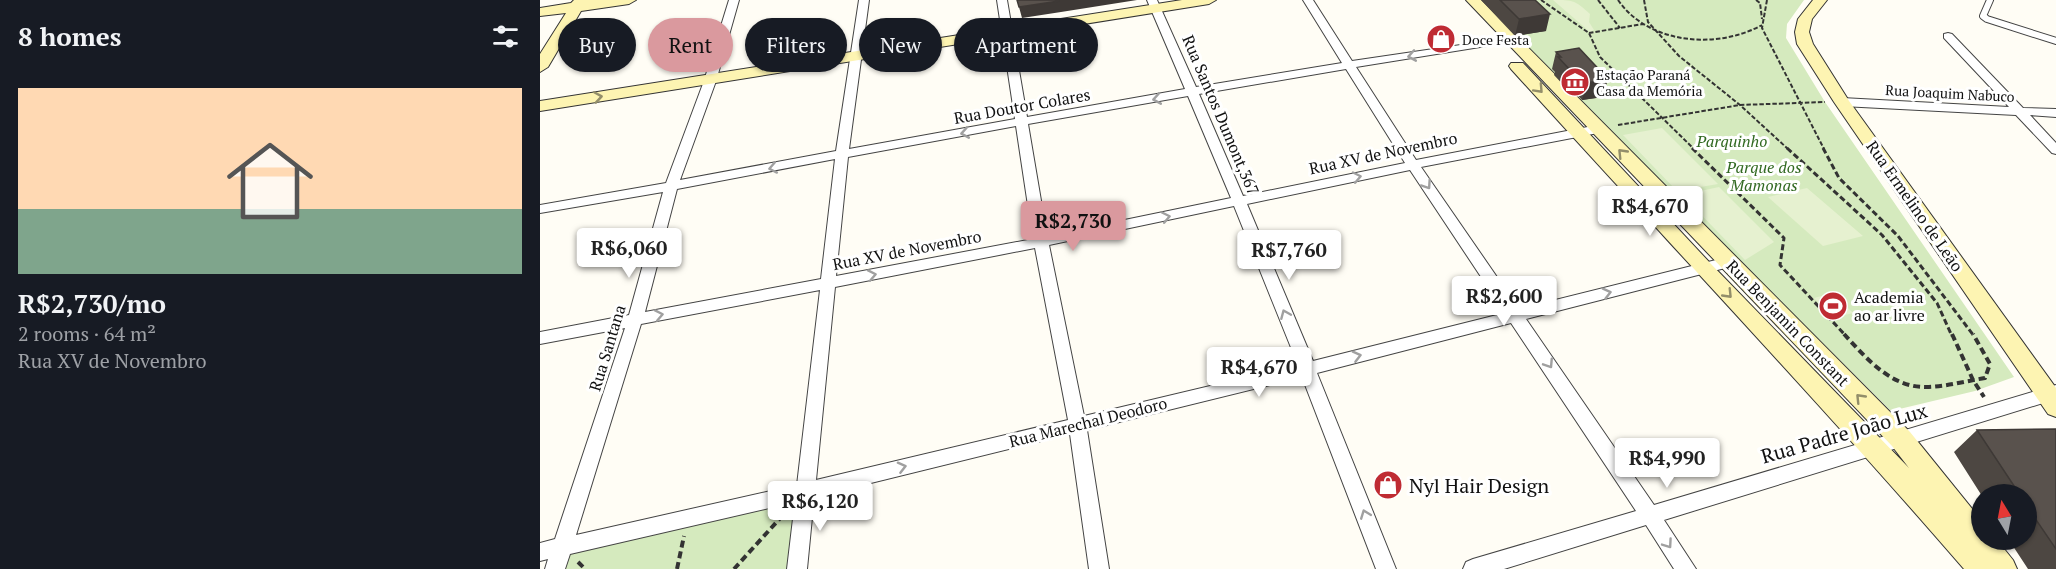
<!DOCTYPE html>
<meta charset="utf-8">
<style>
:root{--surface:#171b24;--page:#242831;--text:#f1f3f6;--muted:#9ea1a6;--line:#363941;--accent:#da999e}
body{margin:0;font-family:"PT Serif",serif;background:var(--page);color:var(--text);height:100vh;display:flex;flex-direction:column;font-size:22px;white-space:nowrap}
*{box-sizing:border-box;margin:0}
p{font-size:20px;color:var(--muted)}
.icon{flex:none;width:33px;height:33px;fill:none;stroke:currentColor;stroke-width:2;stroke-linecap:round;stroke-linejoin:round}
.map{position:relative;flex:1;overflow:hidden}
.panel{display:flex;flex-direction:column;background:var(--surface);width:540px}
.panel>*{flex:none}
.banner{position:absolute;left:18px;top:18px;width:570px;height:54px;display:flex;gap:12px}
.needle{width:39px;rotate:350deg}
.controls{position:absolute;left:1431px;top:484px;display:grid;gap:12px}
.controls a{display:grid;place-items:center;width:66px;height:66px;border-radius:50%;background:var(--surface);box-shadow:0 2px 4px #0004;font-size:30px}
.price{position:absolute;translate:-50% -51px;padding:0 14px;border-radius:6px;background:#fff;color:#222;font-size:20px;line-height:39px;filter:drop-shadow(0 2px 3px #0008)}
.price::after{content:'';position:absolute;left:50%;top:36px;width:18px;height:14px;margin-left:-9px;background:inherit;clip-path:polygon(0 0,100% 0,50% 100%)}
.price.current{background:var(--accent);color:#111}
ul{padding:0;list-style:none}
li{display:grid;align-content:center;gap:12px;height:318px;padding:0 18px}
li+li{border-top:2px solid var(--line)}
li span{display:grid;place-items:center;height:186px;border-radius:0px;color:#555}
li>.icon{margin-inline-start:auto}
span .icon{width:108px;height:108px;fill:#fffc;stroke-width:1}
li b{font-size:26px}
h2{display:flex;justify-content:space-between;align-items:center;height:72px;padding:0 18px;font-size:26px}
.tag{padding:0 21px;border-radius:27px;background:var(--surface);box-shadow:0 2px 4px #0004;font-size:21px;line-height:54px}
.tag.current{background:var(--accent);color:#111}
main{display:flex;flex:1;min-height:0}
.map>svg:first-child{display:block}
</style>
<main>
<section class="panel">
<h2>8 homes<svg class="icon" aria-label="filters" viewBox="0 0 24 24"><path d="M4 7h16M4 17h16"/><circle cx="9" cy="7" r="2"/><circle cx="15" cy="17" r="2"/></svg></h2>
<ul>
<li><span style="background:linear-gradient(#ffd9b3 65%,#7fa58c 0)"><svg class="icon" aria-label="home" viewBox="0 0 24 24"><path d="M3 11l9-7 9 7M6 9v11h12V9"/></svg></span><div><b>R$2,730/mo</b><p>2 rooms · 64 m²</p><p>Rua XV de Novembro</p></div></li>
</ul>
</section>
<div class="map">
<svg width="1516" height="569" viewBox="0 0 1516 569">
<rect width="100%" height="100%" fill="#fffdf5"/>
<path fill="#d5eabe" d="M937,0H1264L1247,24L1246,38L1285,102L1474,377L1435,391L1351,411Z
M257,498L250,569H23L29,550Z"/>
<path fill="#e6f1d0" d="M1013,0C1033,0 1035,0 1050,14L1049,22L1054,30L1050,32Z
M1122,128L1178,184L1137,191L1083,135Z
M1179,187L1234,242L1205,260L1142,195Z
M1267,188L1323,236L1283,246L1228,197Z
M1293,293L1313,313L1293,318L1274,298Z"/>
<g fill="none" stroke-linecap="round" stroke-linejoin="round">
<g stroke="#444" stroke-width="8">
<path id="lane" d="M1450,0L1443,16L1447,19L1516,41"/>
</g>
<g stroke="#444" stroke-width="2">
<path id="street" d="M189,0H199L176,81L140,180L296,151L319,0H329L309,149L475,119L457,0H467L487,117L645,89L607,0H617L656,87L802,63L763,0H773L812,61L975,37V41L971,42L816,67L876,160L1058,125L1064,129L1058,133L881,167L979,309L1188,257L1193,258L1195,262L1193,266L986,319L1114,505L1516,385V399L1124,520L1156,569H1134L1106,525L964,569H923L926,562L933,559L1096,511L971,323L777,373L856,569H836L762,377L547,430L569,569H549L530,434L274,497L267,569H247L255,502L30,554L25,569H5L8,559L0,561V543L15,539L85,328L0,344V332L89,315L123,192L0,213V205L126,183L164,81ZM806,69L865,163L703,196L659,94ZM648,96L691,198L507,236L488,124ZM476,126L493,239L296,276L308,157ZM295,159L281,279L105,312L137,189ZM870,170L965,313L773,361L707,204ZM694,206L758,365L544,416L509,245ZM495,248L528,420L276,480L295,287ZM280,290L257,485L36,535L101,324Z
M1408,33L1412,34L1483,108L1516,109V117L1490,115L1516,143V154L1512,153L1476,115L1302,106L1296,102L1302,98L1469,107L1404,38V34Z"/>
</g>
<g stroke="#333" stroke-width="2">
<path id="secondary" d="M34,0H96L89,4L41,11L8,67L0,72V54L26,13L0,16V8L31,3Z
M642,0H676L669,4L0,111V101Z
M926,0H941L1370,432L1442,521V540H1457L1473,560L1477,569H1424C1277,399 1122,236 971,69L969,66L971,63H983L1171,264L1369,468L1352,446Z
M1273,0H1287L1272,19L1269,32L1273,44L1309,101L1516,388V417L1508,414L1294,102L1257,44L1255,32L1258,19Z"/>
</g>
<path stroke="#333" stroke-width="2" stroke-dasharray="4.5 2" stroke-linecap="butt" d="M1001,0L1049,33L1060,57L1154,149
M1058,0L1080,28
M1078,0C1108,44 1177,50 1222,25
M1104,0L1108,22L1139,56L1200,105L1248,149
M1216,0L1220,3L1222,19
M1227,0L1222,28L1284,149
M1049,33L1103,24
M1078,125L1200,105L1285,102"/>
<path stroke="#333" stroke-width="3" stroke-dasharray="6 3" stroke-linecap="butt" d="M1152,148L1244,238L1240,265L1306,336
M1247,148L1342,235L1397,303L1412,336
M1283,148L1299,178L1358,236L1434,336"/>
<path stroke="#333" stroke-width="4" stroke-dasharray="7 4" stroke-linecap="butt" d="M1304,334C1327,359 1352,389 1389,387C1408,386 1427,381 1445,378L1450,364L1433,334
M1412,334L1433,380L1444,397
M38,562L45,569
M137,569L144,536
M194,569L243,515"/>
<use href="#lane" stroke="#fff" stroke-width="6"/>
<use href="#street" fill="#fff" fill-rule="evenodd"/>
<use href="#secondary" fill="#fdf4b2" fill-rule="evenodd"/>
</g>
<path fill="#4d4742" d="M941,0H995L1006,31L975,36Z
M1016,52L1063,97L1042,100L1032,89L1028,90L1014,75L1015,72L1012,69Z
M1516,429V569H1488L1469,540H1486V495L1442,496L1414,452L1437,430Z"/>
<path fill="#3e3936" d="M519,0H597L521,12V11V12L482,18L479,7Z
M1010,14L1006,31L975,36L979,19Z
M1037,71L1032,89L1028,90L1032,72Z
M1068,79L1063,97L1042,100L1047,83Z"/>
<path fill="#59524d" stroke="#3e3936" stroke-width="1.5" d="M477,0H519V1L479,7Z
M960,0H995L1010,14L979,19Z
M1039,48L1068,79L1047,83L1037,71L1032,72L1018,57H1021L1016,52Z
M1516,429V549L1486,505V495H1480L1437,430Z"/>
<defs><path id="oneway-chevron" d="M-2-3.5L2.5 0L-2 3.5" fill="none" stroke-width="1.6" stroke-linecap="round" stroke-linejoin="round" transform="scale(1.5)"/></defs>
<g stroke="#a0a0a0">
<use href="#oneway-chevron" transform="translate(872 56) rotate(170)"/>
<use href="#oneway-chevron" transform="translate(617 99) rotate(170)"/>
<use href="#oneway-chevron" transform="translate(425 133) rotate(170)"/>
<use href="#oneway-chevron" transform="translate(233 168) rotate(169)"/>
<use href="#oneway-chevron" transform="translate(817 177) rotate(-12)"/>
<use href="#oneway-chevron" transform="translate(887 185) rotate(56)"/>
<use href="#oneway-chevron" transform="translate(626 217) rotate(-12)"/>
<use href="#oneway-chevron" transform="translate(332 275) rotate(-11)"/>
<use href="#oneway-chevron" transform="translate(1067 293) rotate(-14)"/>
<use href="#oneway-chevron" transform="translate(745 314) rotate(-113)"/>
<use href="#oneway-chevron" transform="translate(119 315) rotate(-11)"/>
<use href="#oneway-chevron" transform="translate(817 356) rotate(-14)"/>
<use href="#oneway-chevron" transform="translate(1009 364) rotate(57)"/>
<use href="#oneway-chevron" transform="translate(362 467) rotate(-14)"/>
<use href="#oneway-chevron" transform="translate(825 514) rotate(-111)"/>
<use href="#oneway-chevron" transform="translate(1128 544) rotate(55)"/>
</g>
<g stroke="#938e6a">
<use href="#oneway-chevron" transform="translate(999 89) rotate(47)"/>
<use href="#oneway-chevron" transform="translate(58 97) rotate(-9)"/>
<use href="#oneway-chevron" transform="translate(1082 153) rotate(-134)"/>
<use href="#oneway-chevron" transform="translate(1188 294) rotate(46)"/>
<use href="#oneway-chevron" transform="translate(1320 398) rotate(-134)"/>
</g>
<defs>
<g id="shop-disc" transform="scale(1.5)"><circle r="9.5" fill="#bf2b33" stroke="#fff"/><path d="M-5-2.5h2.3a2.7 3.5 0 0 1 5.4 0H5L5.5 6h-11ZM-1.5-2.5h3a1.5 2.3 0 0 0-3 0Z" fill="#fff"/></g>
<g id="museum-disc" transform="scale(1.5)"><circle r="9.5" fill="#bf2b33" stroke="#fff"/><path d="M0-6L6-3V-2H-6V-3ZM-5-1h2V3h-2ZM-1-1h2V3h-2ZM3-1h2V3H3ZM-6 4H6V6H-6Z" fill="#fff"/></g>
<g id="stadium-disc" transform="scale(1.5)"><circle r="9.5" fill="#bf2b33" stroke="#fff"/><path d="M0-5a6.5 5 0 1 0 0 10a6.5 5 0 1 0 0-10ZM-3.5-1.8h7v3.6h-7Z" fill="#fff"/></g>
</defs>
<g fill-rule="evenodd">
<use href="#shop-disc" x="901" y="39"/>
<use href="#museum-disc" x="1035" y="82"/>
<use href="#stadium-disc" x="1293" y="306"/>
<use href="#shop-disc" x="848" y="485"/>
</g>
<g text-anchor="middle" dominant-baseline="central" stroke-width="6" stroke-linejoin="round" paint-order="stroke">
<g font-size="14" fill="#111" stroke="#fff" text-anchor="start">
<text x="922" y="39">Doce Festa</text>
<text x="1056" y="74">Estação Paraná<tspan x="1056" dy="16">Casa da Memória</tspan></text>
</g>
<g font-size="14" fill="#111" stroke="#fff">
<text transform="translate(1410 93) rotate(3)">Rua Joaquim Nabuco</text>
</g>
<g font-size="16" fill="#111" stroke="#fff">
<text transform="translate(482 106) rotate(-10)">Rua Doutor Colares</text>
<text transform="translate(681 115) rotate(67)">Rua Santos Dumont,367</text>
<text transform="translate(843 153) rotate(-12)">Rua XV de Novembro</text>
<text transform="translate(1375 206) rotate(55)">Rua Ermelino de Leão</text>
<text transform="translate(367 250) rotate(-11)">Rua XV de Novembro</text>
<text transform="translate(1248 323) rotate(46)">Rua Benjamin Constant</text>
<text transform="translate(67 348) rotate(-73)">Rua Santana</text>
<text transform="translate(548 422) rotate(-14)">Rua Marechal Deodoro</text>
</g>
<g font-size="16" font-style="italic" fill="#316921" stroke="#fff">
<text x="1192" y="141">Parquinho</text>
<text x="1224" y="167">Parque dos<tspan x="1224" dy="18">Mamonas</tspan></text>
</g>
<g font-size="16" fill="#111" stroke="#fff" text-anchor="start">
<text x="1314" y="297">Academia<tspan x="1314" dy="18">ao ar livre</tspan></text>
</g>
<g font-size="20" fill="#111" stroke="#fff">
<text transform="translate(1304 433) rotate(-16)">Rua Padre João Lux</text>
</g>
<g font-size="20" fill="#111" stroke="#fff" text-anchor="start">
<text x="869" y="485">Nyl Hair Design</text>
</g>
</g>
</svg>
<div class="controls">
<a><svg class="needle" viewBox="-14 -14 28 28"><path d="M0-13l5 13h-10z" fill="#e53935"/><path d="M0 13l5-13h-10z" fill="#9ea1a6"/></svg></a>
</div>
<b class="price" style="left:1110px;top:237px">R$4,670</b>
<b class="price current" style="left:533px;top:252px">R$2,730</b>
<b class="price" style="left:89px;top:279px">R$6,060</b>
<b class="price" style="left:749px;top:281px">R$7,760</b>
<b class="price" style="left:964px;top:327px">R$2,600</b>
<b class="price" style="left:719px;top:398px">R$4,670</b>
<b class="price" style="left:1127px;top:489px">R$4,990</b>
<b class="price" style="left:280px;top:532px">R$6,120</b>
<div class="banner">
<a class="tag">Buy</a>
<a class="tag current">Rent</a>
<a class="tag">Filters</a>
<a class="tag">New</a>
<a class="tag">Apartment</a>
</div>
</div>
</main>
